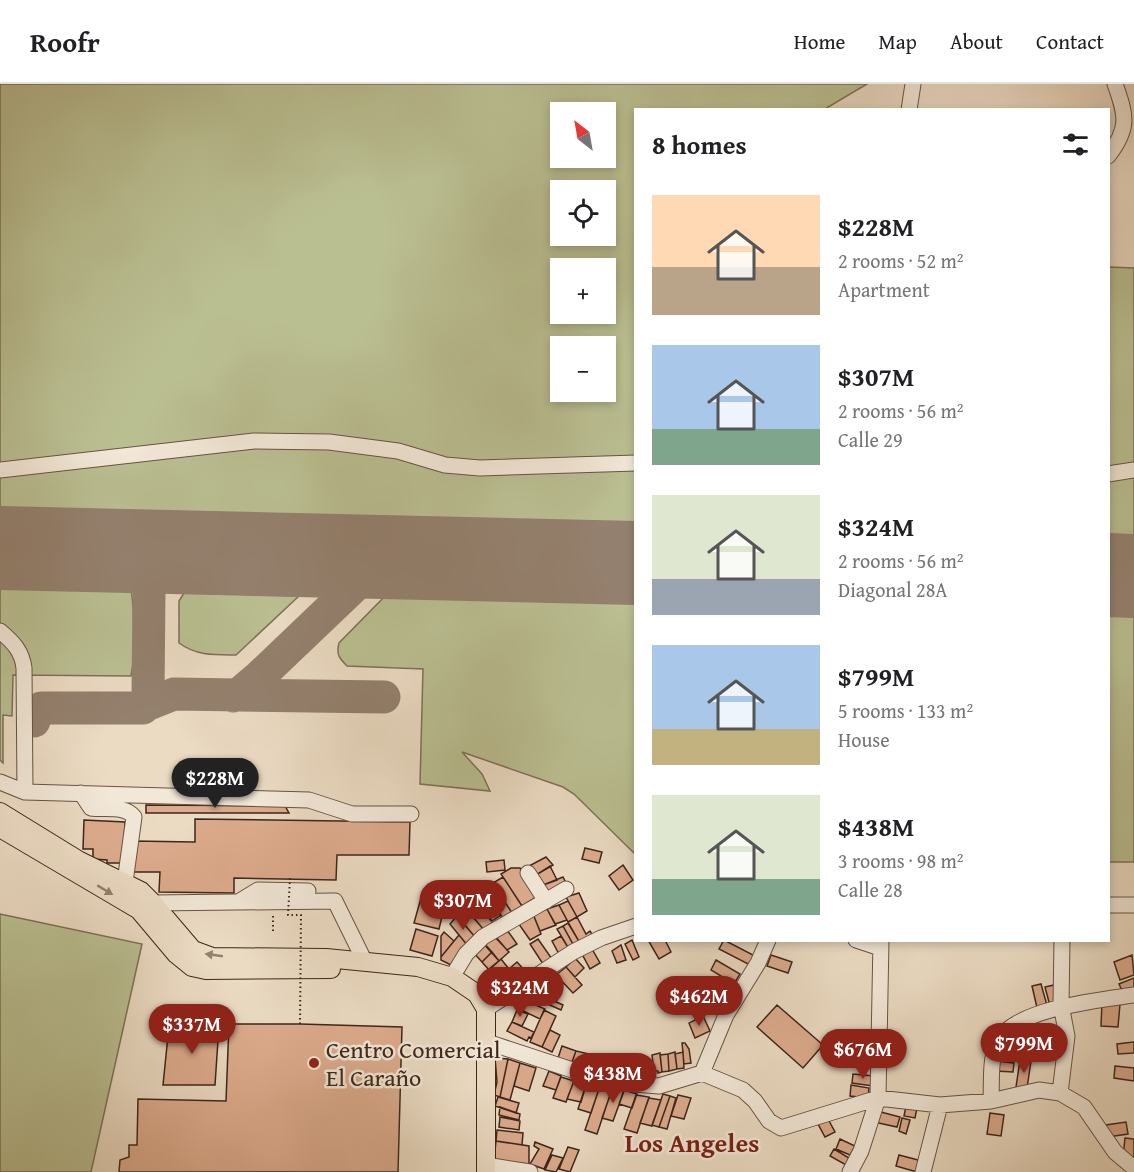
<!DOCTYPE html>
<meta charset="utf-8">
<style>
:root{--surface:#fff;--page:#f6f6f6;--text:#202124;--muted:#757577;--line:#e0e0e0;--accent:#8f2418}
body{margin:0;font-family:"Gentium Book Plus",serif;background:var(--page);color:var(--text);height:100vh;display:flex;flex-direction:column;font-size:22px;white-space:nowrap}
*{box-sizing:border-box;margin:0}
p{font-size:20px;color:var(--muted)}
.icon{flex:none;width:33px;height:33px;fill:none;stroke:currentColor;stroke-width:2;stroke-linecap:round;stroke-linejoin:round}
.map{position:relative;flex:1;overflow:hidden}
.side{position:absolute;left:634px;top:24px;width:476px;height:834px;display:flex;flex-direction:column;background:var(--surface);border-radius:0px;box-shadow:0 3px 9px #0003}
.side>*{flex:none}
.needle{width:39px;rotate:329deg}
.buttons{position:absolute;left:550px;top:18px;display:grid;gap:12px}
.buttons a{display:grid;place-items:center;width:66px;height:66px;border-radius:0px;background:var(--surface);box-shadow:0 3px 9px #0003;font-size:30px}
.price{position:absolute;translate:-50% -51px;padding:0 14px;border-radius:21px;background:var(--accent);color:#fff;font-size:20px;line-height:39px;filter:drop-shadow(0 2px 3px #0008)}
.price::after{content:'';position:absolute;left:50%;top:36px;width:18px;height:14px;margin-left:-9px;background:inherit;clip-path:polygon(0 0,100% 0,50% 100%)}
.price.selected{background:#222;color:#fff}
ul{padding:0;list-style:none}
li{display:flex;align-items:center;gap:18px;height:150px;padding:0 18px}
li span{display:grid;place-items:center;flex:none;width:168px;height:120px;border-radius:0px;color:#555}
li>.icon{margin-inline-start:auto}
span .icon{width:72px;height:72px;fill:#fffc;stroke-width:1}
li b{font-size:26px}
h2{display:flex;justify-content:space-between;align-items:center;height:72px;padding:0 18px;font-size:26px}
header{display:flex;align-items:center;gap:36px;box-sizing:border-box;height:84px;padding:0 30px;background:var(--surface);border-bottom:2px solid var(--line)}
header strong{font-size:28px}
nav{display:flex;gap:33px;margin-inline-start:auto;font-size:21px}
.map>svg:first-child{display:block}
</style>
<header>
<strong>Roofr</strong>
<nav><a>Home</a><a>Map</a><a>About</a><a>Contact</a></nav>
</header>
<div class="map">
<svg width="1134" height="1088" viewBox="0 0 1134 1088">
<rect width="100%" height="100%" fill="#ebdbc3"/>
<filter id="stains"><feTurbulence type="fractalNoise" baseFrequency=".00333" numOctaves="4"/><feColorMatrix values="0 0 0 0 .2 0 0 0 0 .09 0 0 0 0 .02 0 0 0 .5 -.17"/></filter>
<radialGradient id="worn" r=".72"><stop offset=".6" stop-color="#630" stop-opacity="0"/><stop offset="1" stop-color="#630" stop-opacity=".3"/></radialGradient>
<path fill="#babf92" stroke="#7c7256" stroke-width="1.5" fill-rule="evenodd" d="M0,0H867L825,25L636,26V443L0,430ZM561,28H606V74H561ZM561,106H606V152H561ZM561,184H606V230H561ZM561,262H606V308H561Z
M1109,183L1134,184V454L1109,453Z
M0,494L130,498C135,530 137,560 131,592L13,591L12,632L3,631V679L0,676Z
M391,506L636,510V771L574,710L563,703L462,668L482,690L490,707L420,700L423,585L347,582C339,574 336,570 339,559Z
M184,509H195L299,512L236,571C214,571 197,572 179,559V517Z
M1109,519H1134V778H1109Z
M0,830L142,860L91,1088H0Z"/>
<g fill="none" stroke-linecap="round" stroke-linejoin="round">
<path stroke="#94806e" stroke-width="33" d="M114,467C132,475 143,485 149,504L148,612L143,624
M310,471C329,479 347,496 337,518
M149,504C159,482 166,477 188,469
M233,612L240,609L260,592L368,489L384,479L407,474
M34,637V629L41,624H139L174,610L384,613"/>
<path stroke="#94806e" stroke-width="84" d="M0,464L636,479
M1108,491L1134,492"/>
</g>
<path fill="#dcab8d" stroke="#3e261a" stroke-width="1.5" d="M146,721L285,722L289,729H146Z
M195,735L410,738L409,771H337L336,796L234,794V809L159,808L160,788H132L133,757L195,758Z
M84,736L125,738L123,779H107V776L93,775V765H83Z
M585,764L602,768L599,779L582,775Z
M546,773L553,781L536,791L529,782Z
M504,776L505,786L487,788L486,778Z
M623,781L633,796L619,806L609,792Z
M550,782L557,796L543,801L536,791Z
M511,784H520L535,807V814L522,822L501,790Z
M503,793L522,822L512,829L493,799Z
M563,793L567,801L550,810L543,801Z
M485,806L501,831L492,837L473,809L477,807L480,810Z
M499,809L512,829L503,835L490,815Z
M579,809L587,827L577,833L566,813Z
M469,810L493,839L484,846L460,818Z
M421,814L445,820L439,845L414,839Z
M568,817L577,833L568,838L559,821Z
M559,821L567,836L555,840L547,825Z
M547,825L556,841L540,847L533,830Z
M469,828L484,846L475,853L460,835Z
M533,830L541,850L530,856L516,836Z
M457,832L475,853L468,862L450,840Z
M577,833L586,850L590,847L593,852L580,859L568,838Z
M568,839L580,859L574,862L563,842Z
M563,842L574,862L569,865L557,845Z
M505,843L517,860L507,866L495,852Z
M416,845L438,852L432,872L410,866Z
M444,848L454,857L441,873V852Z
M492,850L509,868L499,877L482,858Z
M459,851L468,862L451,881L441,876V873Z
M561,852L569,865L559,870L552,857Z
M538,855L552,875L543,880L530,860Z
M632,856L639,873L633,876L625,860Z
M648,856H665L671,868L659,875Z
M724,856L755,872L750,881L719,865Z
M482,857L492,868L482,878L471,866Z
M621,861L626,876L617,879L612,867Z
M592,865L600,879L590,885L582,870Z
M492,868L499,877L489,886L482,878Z
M771,871L792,878L788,889L767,882Z
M1132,871L1134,891L1120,896L1114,878Z
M575,874L584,884L575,893L566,883Z
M501,875L509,885L494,898L489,892L486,894L483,890Z
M716,876L740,890L734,900L711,886Z
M517,878L529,891L504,907H500L493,899Z
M566,883L582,901L573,909L556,891Z
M1134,894V907L1124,911L1119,900Z
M1041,900L1048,925L1038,928L1032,902Z
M1054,901L1059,920L1050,922L1045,903Z
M547,902L561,908L556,918L545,913L547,909L544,908Z
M532,907L563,921L561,926L534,914L532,919L526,917Z
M522,915L545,925L540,935L515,923Z
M1102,919L1120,920L1118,943L1101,942Z
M777,921L823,961L803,984L757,943Z
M517,926L528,930L522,942L512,938Z
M544,926L556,932L542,963L530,958Z
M703,932L710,947L695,954L689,939Z
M512,938L534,948L531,954L529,953L527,957L507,947Z
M229,940H300L402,943L398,1088H119L120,1076L129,1073V1061H137L138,1015L226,1017Z
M219,941L215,1001H163L169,942Z
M550,946L560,951L552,968L542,963Z
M1134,958V969L1118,970L1117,960Z
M682,959H685L689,965L691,979L684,980Z
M562,962L576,967L572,978L558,974Z
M576,967L589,970L585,982L572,978Z
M675,968L677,985L669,987L668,970Z
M683,968L684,984L677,985L675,970Z
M660,969L662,988L658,989V987H654L652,971Z
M668,970L669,987L662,988L660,971Z
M495,974L508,975L500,1013L494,1011L497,998Z
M508,975L520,979L510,1016L500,1013Z
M1020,976L1031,977L1027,1004L1016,1003Z
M997,977L1014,979L1013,988L996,987Z
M635,978L645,979L644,996L634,995Z
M520,979L536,984L529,1007L514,1002Z
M1115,982L1134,984V997L1114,994Z
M549,987L561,992L556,1006L543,1002Z
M853,990L874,992L873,1002L852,999Z
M561,993L574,997L566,1018L553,1014Z
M574,997L587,998L581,1018L567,1015Z
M587,998L600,1002L591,1029L578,1025Z
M851,1001L869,1004L868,1014L850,1012Z
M600,1002L612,1005L597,1050L585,1046Z
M613,1003L624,1007L613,1037L602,1034Z
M624,1006L637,1010L632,1024L619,1020Z
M663,1010L670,1012L659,1043L652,1041Z
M636,1011L649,1013L637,1049L624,1045Z
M678,1011L691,1014L684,1035L671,1032Z
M670,1012L676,1014L667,1045L659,1043Z
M498,1013L519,1019L516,1029L495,1022Z
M649,1014L661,1016L652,1042L640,1039Z
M906,1022L917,1024L915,1034L904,1032Z
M500,1023L520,1030L519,1036L499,1031Z
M877,1027L900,1033L897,1043L874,1038Z
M990,1029L1004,1031L1001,1052L987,1050Z
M500,1033L520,1037L519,1046L499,1043Z
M902,1034L910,1036L906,1050L899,1047Z
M828,1035L835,1048L825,1053L818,1040Z
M1126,1038L1128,1050L1108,1053L1106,1041Z
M497,1046L523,1049L522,1061L496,1057Z
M1125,1054L1134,1055V1075L1123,1073Z
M840,1055L855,1062L850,1071L836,1065Z
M496,1057L529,1062V1080L494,1077Z
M535,1058L553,1065L544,1085L530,1080L539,1065L534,1062Z
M568,1063L579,1066L570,1088L559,1085Z
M834,1065L849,1074L846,1081L830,1072Z
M552,1071L563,1074L556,1088L545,1086Z
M899,1071L922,1077L917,1088L896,1082Z"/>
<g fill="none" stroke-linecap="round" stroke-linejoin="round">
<g stroke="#695344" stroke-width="17">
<path id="minor" d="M909,26L913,0
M1108,72C1130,44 1126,31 1115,0
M0,386L254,357L329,358L398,367L445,381L480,384L636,379
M1108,390L1134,386
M0,547C13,558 22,567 24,584L25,708
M0,698L25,708L309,716L352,730H411
M81,709L91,724C104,726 126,721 134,733L125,798
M528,789L546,817
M240,817L258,806L308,807
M153,819L335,817L365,878
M1108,821H1134
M856,856L880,864
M452,893L466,870L483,853L566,805
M486,925L573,868L601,854L636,842
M487,958L609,998L659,1002L702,989
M702,989L743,1006L755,1017L769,1037L781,1044L878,1014L940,1021L991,1017L1039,1006L1060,1009L1084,1023L1115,1068L1134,1084
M702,989L726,931L758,879L768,856
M1060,1009L1067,952L1061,921L1062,856
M991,1017C992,997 989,971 1000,954C1020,924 1100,916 1134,911
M486,1081L530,1088
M850,1088L861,1067L878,1014L881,856
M923,1088L940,1021"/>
</g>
<g stroke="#3e261a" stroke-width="20">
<path id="major" d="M0,728L78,776L141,807L153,819L193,866L212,873L326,874L418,883L452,893L477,910L486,925V1088
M0,744L139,826L176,870L192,883L206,886L331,885"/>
</g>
<path stroke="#3e261a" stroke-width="2" stroke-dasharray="1.5 3" stroke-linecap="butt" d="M273,832V848"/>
<use href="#minor" stroke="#f2e8d8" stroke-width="15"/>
<use href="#major" stroke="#ebdbc3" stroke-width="18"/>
<path stroke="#3e261a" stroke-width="2" stroke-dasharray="1.5 3" stroke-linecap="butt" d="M290,794L288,831H301L300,940"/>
</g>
<defs><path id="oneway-solid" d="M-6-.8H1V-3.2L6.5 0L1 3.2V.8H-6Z" transform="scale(1.5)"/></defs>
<g fill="#94806e">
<use href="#oneway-solid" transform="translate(105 806) rotate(31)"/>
<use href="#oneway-solid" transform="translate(214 871) rotate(-172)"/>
</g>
<circle fill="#8f2418" stroke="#f2e8d8" stroke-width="2" cx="314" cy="979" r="6"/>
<g text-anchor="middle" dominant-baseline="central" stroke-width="5" stroke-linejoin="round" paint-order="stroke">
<g font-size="24" fill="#3e261a" stroke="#f2e8d8" text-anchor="start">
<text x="326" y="965">Centro Comercial<tspan x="326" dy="28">El Caraño</tspan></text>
</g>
<g font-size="26" font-weight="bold" fill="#7a1f14" stroke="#f2e8d8">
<text x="692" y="1058">Los Angeles</text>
</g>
</g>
<rect width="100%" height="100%" filter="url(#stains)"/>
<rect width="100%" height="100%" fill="url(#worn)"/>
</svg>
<div class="buttons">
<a><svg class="needle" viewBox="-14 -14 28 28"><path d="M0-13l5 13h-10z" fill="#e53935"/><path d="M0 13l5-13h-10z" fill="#757577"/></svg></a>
<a><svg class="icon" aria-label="locate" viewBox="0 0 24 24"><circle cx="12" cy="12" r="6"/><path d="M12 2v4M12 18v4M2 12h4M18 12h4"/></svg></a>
<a>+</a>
<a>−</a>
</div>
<b class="price selected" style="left:215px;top:725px">$228M</b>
<b class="price" style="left:463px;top:847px">$307M</b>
<b class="price" style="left:520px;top:934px">$324M</b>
<b class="price" style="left:699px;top:943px">$462M</b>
<b class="price" style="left:192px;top:971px">$337M</b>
<b class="price" style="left:1024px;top:990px">$799M</b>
<b class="price" style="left:863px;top:996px">$676M</b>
<b class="price" style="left:613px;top:1020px">$438M</b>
<section class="side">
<h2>8 homes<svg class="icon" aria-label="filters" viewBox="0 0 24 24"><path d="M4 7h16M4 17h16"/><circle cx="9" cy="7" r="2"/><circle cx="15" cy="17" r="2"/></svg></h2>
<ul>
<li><span style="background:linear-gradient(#ffd9b3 60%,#b9a48a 0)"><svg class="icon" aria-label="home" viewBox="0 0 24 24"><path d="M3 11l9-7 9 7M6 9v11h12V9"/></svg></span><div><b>$228M</b><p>2 rooms · 52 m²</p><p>Apartment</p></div></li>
<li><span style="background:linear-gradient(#a9c7e8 70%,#7fa58c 0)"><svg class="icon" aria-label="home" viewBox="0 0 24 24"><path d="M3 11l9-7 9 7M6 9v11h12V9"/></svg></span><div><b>$307M</b><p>2 rooms · 56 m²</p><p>Calle 29</p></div></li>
<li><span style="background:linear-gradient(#dfe7d0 70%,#9aa5b1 0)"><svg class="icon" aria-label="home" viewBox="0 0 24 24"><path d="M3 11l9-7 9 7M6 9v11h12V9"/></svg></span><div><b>$324M</b><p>2 rooms · 56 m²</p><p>Diagonal 28A</p></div></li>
<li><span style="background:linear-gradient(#a9c7e8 70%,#c2b280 0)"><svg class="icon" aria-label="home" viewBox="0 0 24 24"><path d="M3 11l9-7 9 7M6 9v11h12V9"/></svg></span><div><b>$799M</b><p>5 rooms · 133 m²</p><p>House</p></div></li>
<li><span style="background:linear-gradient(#dfe7d0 70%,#7fa58c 0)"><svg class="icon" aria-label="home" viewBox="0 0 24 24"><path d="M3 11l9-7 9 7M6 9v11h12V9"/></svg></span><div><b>$438M</b><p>3 rooms · 98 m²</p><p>Calle 28</p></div></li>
</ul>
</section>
</div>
